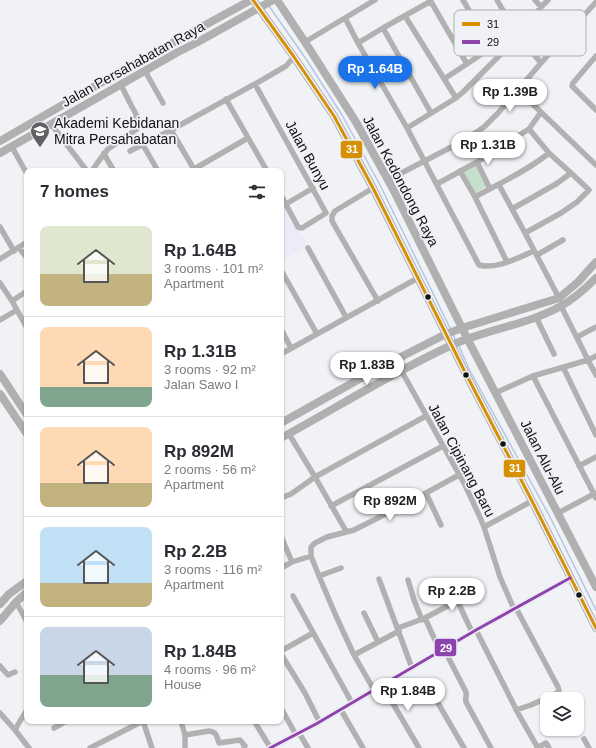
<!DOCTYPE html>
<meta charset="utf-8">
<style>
:root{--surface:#fff;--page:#f7f7f7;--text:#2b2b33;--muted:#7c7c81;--line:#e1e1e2;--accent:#1a73e8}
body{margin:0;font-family:Helvetica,sans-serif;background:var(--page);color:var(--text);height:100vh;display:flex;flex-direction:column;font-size:15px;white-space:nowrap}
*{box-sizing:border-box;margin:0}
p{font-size:13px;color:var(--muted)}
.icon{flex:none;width:22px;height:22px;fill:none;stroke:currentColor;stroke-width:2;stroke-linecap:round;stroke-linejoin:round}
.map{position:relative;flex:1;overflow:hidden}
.details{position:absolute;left:24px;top:168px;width:260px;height:556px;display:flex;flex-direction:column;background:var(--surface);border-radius:8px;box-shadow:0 1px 3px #0004}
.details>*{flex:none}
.buttons{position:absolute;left:540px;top:692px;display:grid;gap:8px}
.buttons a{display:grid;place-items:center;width:44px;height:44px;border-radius:8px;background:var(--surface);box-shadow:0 1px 3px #0004;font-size:20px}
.price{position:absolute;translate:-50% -34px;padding:0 9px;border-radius:14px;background:#fff;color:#222;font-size:13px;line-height:26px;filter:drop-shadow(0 1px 2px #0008)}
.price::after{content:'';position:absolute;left:50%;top:24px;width:12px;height:9px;margin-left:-6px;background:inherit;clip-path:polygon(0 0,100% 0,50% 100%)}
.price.on{background:var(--accent);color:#fff}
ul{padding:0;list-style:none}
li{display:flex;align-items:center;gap:12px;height:100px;padding:0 16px}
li+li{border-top:1px solid var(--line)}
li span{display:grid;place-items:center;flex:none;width:112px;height:80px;border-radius:8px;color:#555}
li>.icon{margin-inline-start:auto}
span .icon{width:48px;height:48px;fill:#fffc;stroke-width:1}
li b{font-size:17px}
h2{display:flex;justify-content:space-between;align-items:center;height:48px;padding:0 16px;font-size:17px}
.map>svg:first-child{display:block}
</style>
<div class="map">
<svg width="596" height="748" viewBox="0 0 596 748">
<rect width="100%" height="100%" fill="#f1f2f6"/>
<path fill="#eeeaf8" d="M281,200L308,246L281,261Z"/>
<path fill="#c6decc" d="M476,165L487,186L474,194L463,173Z"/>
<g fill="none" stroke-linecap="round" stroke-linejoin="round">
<path stroke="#b1c7e9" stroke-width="1.5" d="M269,6L306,59L342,115L380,185L450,328
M453,334L456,341
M459,346L469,369L550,517L596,610"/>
<path stroke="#b1b1b2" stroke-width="5.5" d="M430,0L467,64
M463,0L491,48
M497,0L516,33
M535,0L541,7
M405,16L456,98
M345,18L358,43L407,128L479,265C496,270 519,257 534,251
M383,28L431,113
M520,33H516L515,34V36L516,39L520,38L521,36L520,33L541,7L548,0
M520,38L541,63
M305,42L375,0
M358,43L383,28L431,1
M596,56L573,83L572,86L596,110
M145,71L163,103
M444,79L491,48L515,35
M255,84L325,211L326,213L323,215L302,228L298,227L281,195
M518,90L596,165
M226,99L267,171
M51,124L87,171
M407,128L456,98L463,92L516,39
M171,130L195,171
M143,145L158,171
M12,147L27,174
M130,151L171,130L255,84L286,66L294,57
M104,153L108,161L114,171
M477,162L490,189
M194,169L248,138
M92,171L98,162L108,149L137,129L133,120L137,116L131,105L121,85
M460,171L475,197L507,262
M388,180L465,140L484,127L498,113L541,63L596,2
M437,184L477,162L529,129L541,112
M499,185L525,233L559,298
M373,188L335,211L332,216V221L378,301
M475,197C500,183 527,171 549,153
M286,204L313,188
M512,209L556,184L571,173
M0,227L14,251
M525,233L561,213L577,202L589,190L571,173L549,153L529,129
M19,248L27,258
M308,248L346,317
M537,255L563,240
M0,259L27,242
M281,270L317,334
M0,283L12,301
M27,291L12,301L27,328
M561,306L588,360L596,375
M536,317L554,354
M0,320L17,310
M281,329L291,348
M577,337L596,327
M281,354L418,278
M563,367L596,435
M401,370L465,485L479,515L484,527L500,577L514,609
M533,376L596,498
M495,393L533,376L588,360L596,356
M289,434L315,477L346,531
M579,466L596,457
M426,493L441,525
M281,498L291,494L315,477L426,416
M331,506L443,446
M558,513L596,493
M484,527L532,501
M281,536L292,562
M281,568L292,562L311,556
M319,576L341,568
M379,579L412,668
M408,580L414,600L422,620
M449,583L472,632
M293,596L352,703
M16,602L27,622
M516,608L558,687L559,691L557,693L531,705L516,710
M364,613L378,642
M425,618L440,651
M398,628L425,618L457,601
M476,630L519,715L538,748
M444,649L466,692C467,695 465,698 466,702L491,748
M281,651L313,633
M281,654L305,693L319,721
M354,655L399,631
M0,666L8,675L15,672
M382,685L419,748
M374,690L354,655L336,616L319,576L311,556V547L315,543L327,537L354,530L374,520L426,493L459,475
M431,691L464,748
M281,708L296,735
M27,710L20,721L15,730L29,748
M341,710L363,748
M0,713L15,730
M181,721L185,735L209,731C217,732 217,737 219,743L240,740L245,746L244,748
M254,721L270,747
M54,728L66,721
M299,733L308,748
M584,739L589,748
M90,748L143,721L152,748
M185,748V735
M270,748L316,724L476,630L570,578
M537,748L546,743L549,748"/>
<path stroke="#b0b0b1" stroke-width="8" d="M253,0L294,57L334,116L373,188L465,372L532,501L596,628
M277,0L305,42L356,122L393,189L467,338L596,587
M0,141L123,70L251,0
M0,153L178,52L198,42L273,0
M0,374L27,415
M0,394L27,434
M281,423L379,368L446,334L462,328L559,298L578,282L596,262
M281,438C338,407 393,372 452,345C487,329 527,325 561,306C572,300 587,287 596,278
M0,604L9,594L27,581
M0,621L16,602L27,592"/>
<g stroke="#f0f1f7" stroke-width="6">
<path id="bus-1" d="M253,0L294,57L334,116L373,188L465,372L532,501L596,628"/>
</g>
<g stroke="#f0f1f7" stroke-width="6">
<path id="bus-2" d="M270,748L316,724L476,630L570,578"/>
</g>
<use href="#bus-1" stroke="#d59003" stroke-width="3"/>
<use href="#bus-2" stroke="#8e44ad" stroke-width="3"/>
</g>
<defs>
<g id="university-pin" transform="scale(1)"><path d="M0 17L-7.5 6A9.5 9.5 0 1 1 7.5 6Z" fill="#606063" stroke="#f0f1f7"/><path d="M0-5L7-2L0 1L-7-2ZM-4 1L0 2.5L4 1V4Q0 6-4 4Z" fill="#fff"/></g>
</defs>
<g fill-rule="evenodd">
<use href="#university-pin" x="40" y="131"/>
</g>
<g fill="#121214" stroke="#f0f1f7" stroke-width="1.5">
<circle cx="428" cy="297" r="3.5"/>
<circle cx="466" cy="375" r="3.5"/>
<circle cx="503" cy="444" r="3.5"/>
<circle cx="579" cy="595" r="3.5"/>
</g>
<g text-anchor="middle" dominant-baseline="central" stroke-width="3.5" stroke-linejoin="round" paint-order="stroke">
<g font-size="14" fill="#121214" stroke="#f0f1f7">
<text transform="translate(133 64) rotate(-29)">Jalan Persahabatan Raya</text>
<text transform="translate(308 155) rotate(61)">Jalan Bunyu</text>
<text transform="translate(401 181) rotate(62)">Jalan Kedondong Raya</text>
<text transform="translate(543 457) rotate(63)">Jalan Alu-Alu</text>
<text transform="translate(462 460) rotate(62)">Jalan Cipinang Baru</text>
</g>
<g font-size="14" fill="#121214" stroke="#f0f1f7" text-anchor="start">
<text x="54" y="123">Akademi Kebidanan<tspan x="54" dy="16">Mitra Persahabatan</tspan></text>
</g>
</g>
<rect x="454" y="10" width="132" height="46" rx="6" fill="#f0f1f7" stroke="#adaeb3" stroke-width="1"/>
<rect x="462" y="22" width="18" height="4" fill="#d59003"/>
<rect x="462" y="40" width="18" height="4" fill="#8e44ad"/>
<g font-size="11" fill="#121214">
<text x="487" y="28">31</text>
<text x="487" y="46">29</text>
</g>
<g stroke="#f0f1f7" stroke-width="1.5">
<rect x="340" y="140" width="23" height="19" rx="4" fill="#d59003"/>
<rect x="503" y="459" width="23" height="19" rx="4" fill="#d59003"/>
<rect x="434" y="638" width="23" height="19" rx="4" fill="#8e44ad"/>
</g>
<g font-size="11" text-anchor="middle" font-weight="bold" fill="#fff">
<text x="352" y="153">31</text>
<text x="515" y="472">31</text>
<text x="446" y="652">29</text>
</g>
</svg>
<div class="buttons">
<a><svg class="icon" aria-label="layers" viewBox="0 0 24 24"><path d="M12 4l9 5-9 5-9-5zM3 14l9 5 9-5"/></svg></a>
</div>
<b class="price on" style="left:375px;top:90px">Rp 1.64B</b>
<b class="price" style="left:510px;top:113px">Rp 1.39B</b>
<b class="price" style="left:488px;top:166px">Rp 1.31B</b>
<b class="price" style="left:367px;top:386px">Rp 1.83B</b>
<b class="price" style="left:390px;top:522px">Rp 892M</b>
<b class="price" style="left:452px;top:612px">Rp 2.2B</b>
<b class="price" style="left:408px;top:712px">Rp 1.84B</b>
<section class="details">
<h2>7 homes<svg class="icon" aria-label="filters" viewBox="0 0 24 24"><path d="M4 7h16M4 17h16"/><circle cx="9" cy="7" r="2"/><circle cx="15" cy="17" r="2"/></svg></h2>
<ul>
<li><span style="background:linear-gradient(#dfe7d0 60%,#c2b280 0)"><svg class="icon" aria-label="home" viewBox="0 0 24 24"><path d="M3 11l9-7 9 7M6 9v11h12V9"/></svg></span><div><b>Rp 1.64B</b><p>3 rooms · 101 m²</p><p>Apartment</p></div></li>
<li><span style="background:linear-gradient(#ffd9b3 75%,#7fa58c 0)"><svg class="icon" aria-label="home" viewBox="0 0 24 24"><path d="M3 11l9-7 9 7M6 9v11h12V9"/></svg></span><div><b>Rp 1.31B</b><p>3 rooms · 92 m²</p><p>Jalan Sawo I</p></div></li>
<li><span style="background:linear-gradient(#ffd9b3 70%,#c2b280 0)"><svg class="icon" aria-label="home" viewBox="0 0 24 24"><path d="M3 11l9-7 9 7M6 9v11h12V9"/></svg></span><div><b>Rp 892M</b><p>2 rooms · 56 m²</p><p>Apartment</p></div></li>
<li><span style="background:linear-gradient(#bfe0f5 70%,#c2b280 0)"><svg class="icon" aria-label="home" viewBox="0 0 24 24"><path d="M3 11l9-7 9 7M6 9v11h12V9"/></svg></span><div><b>Rp 2.2B</b><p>3 rooms · 116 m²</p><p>Apartment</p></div></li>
<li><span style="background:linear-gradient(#c9d6e8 60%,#7fa58c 0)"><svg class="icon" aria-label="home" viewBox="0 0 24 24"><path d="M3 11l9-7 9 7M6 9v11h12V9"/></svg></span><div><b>Rp 1.84B</b><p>4 rooms · 96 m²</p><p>House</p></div></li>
</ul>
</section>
</div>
